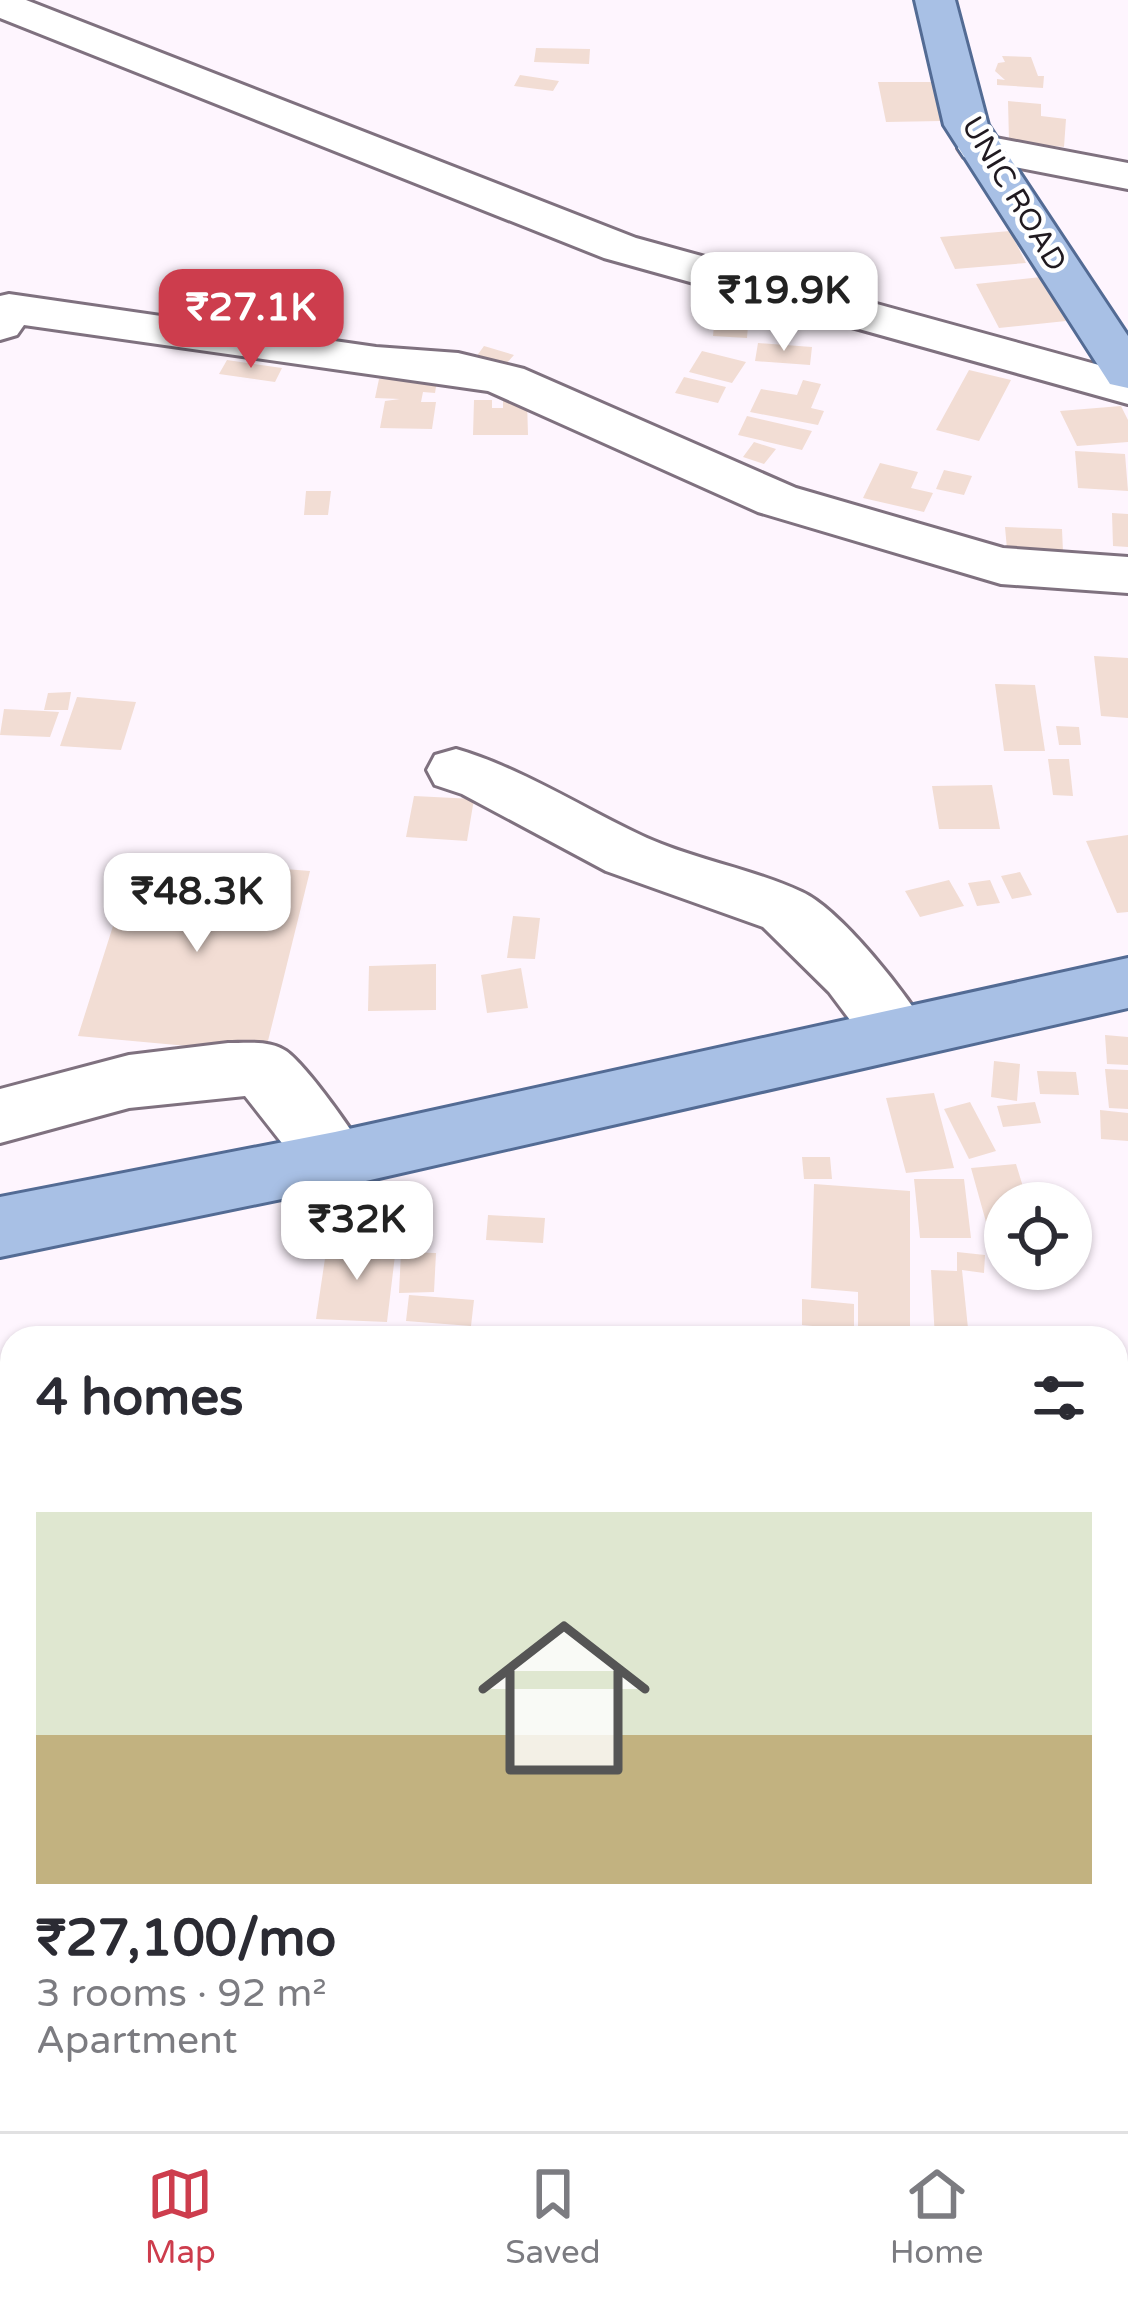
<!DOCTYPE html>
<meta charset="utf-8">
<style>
:root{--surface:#fff;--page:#f7f7f7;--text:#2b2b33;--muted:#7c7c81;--line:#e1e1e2;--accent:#cd3d4d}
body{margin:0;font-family:"Varela Round",sans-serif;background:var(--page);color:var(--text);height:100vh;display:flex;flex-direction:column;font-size:45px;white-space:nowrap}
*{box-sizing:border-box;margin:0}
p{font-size:39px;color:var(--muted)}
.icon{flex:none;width:66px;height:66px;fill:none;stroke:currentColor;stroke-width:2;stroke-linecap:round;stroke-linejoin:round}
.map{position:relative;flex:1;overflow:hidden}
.side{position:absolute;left:0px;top:1326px;width:1128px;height:807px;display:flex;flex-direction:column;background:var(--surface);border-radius:36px 36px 0 0;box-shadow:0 3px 9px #0004}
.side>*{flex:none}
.fabs{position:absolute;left:984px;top:1182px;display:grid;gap:24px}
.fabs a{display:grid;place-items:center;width:108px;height:108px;border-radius:50%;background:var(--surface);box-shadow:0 3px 9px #0004;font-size:60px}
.price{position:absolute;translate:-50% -102px;padding:0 27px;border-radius:24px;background:#fff;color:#222;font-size:39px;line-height:78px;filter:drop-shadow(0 3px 6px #0008)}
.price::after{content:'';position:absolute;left:50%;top:72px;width:36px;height:27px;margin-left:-18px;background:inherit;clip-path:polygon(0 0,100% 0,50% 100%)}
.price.on{background:var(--accent);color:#fff}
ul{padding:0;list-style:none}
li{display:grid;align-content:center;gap:24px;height:636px;padding:0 36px}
li span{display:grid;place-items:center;height:372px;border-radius:0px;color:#555}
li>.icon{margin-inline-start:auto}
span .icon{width:216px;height:216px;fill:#fffc;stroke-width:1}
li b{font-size:51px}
h2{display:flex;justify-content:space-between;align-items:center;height:144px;padding:0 36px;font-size:51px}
.tab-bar{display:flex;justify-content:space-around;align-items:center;height:168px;border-top:3px solid var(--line);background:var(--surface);font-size:33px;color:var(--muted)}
.tab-bar a{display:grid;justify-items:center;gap:6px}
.tab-bar .on{color:var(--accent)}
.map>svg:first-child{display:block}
</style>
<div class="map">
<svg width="1128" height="2131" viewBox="0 0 1128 2131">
<rect width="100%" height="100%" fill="#fef5fe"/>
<path fill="#f2ddd4" d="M536,48L590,49L589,64L534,62Z
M1002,56L1031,57L1038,76H1044L1043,88L997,85V79L1005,80L995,71L998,63L1005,62Z
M520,75L559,81L553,91L514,86Z
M878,82H932L941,121L886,122Z
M1008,101L1041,104V116L1066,119L1064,147L1009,141Z
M1010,231L1026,263L955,269L940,237Z
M1041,277L1066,321L999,328L976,284Z
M715,312L749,313L747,338L713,336Z
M758,343L812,347L810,365L755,361Z
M484,346L514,355L505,365L476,357Z
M702,351L746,362L732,383L689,372Z
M227,360L282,368L275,382L219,374Z
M969,370L1011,380L979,441L936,430Z
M684,377L726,387L718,403L675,393Z
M379,379L437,381L435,393L423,392L421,402H436L432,429L380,428L385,401L400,399L375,398Z
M803,380L821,384L811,408L824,411L818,425L750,412L761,389L797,395Z
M474,400H492V408H503V400H527L528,435H473Z
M1121,406L1128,420V442L1077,446L1060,411Z
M747,416L812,431L802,450L738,435Z
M754,442L776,449L764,464L743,457Z
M1075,451L1125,454L1128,491L1078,488Z
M880,463L918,472L911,488L933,493L924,512L863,498Z
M944,470L972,476L964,495L936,489Z
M306,491H331L328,515H304Z
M1112,513L1128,514V547L1113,546Z
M1005,527L1062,529L1063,552L1007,549Z
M1094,656L1128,658V718L1101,716Z
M995,684L1035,685L1045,751H1004Z
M71,692L68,710H44L48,693Z
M77,697L136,702L121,750L60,746Z
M4,709L44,711L59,712L50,737L0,735Z
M1056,726L1079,727L1081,745H1059Z
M1048,759H1069L1073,796L1053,795Z
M992,785L1000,829H939L932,786Z
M414,796L474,799L467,841L406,837Z
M1128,835V912L1117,913L1086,841Z
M135,857L310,871L265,1053L78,1036Z
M1020,872L1032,895L1012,899L1001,876Z
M949,880L964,906L920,917L905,891Z
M990,880L1000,903L977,906L968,883Z
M513,916L540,918L535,959L507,958Z
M436,964V1010L368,1011L369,966Z
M521,968L528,1008L487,1013L481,975Z
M1105,1035L1128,1037V1065L1107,1064Z
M994,1061L1020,1064L1017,1101L991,1097Z
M1105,1069L1128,1070V1109L1109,1108Z
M1037,1071L1076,1072L1079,1095L1040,1094Z
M934,1093L954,1168L906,1173L886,1098Z
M970,1102L996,1151L969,1159L944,1109Z
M1035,1102L1041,1123L1003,1127L997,1106Z
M1100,1110L1128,1113V1141L1101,1139Z
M802,1157H830L832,1179H804Z
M1016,1164L1028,1203H1005V1220L986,1222L971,1168Z
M914,1179H964L971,1238H920Z
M814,1184L910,1191V1333L858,1329V1292L811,1288Z
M488,1215L545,1218L543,1243L486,1240Z
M327,1245L396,1247L387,1322L316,1319Z
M401,1252L436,1253L434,1292L399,1293Z
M957,1252L985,1255L984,1273L962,1270L969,1338H935L931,1270L957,1271Z
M409,1295L474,1300L471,1326L406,1321Z
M802,1299L854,1304V1330L802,1325Z
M331,1327L403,1331L402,1338H330Z"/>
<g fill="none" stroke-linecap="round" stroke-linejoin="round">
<g stroke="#7f717f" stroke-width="6">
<path id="minor" d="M0,0H26L636,238L1128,373V404L604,258L0,18Z
M980,135L1128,163V189L964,157L958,148L964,139Z
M9,294L376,347L458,353L524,369L796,488L1003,548L1128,557V593L1001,584L758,512L488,391L24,325L17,335L0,340V296Z
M456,749C524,769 582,808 647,838C696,860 753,869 802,892C840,909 910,997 930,1034L920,1052L897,1060L874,1052L829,992L763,927L606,871L462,794L435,785L427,770L435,755Z
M228,1043C246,1043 270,1040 286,1051C307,1066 357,1136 369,1160L359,1180L335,1188L311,1180L245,1096L129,1108L0,1143V1089L129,1055Z"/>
</g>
<g stroke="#536b94" stroke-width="6">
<path id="major" d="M915,0H955L988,125L1128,336V388L1110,384L944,125Z
M1128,958V1008L335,1188L0,1257V1197L335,1132Z"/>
</g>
<use href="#minor" fill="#fff" fill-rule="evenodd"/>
<use href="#major" fill="#a8c0e5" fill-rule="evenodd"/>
</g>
<g text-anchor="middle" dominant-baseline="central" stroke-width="9" stroke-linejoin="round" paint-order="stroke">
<g font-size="30" fill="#201a20" stroke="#fff">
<text transform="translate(1014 194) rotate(59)">UNIC ROAD</text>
</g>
</g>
</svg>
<div class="fabs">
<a><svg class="icon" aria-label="locate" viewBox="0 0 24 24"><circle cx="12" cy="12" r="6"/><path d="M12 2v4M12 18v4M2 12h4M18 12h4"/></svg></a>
</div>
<b class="price" style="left:784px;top:354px">₹19.9K</b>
<b class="price on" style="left:251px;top:371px">₹27.1K</b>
<b class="price" style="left:197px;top:955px">₹48.3K</b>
<b class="price" style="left:357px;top:1283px">₹32K</b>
<section class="side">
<h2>4 homes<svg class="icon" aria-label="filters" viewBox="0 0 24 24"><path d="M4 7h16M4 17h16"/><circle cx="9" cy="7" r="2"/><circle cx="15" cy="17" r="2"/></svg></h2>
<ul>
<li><span style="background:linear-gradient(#dfe7d0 60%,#c2b280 0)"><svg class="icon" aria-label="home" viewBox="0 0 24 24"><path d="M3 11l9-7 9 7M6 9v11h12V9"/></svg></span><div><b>₹27,100/mo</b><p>3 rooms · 92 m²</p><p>Apartment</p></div></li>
</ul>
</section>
</div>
<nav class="tab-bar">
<a class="on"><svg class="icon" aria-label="map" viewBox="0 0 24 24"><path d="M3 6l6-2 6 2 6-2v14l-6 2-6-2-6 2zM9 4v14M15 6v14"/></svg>Map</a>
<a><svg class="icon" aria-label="saved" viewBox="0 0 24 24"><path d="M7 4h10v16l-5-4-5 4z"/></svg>Saved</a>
<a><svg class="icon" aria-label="home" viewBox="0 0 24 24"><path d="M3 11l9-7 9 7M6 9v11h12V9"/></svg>Home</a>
</nav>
